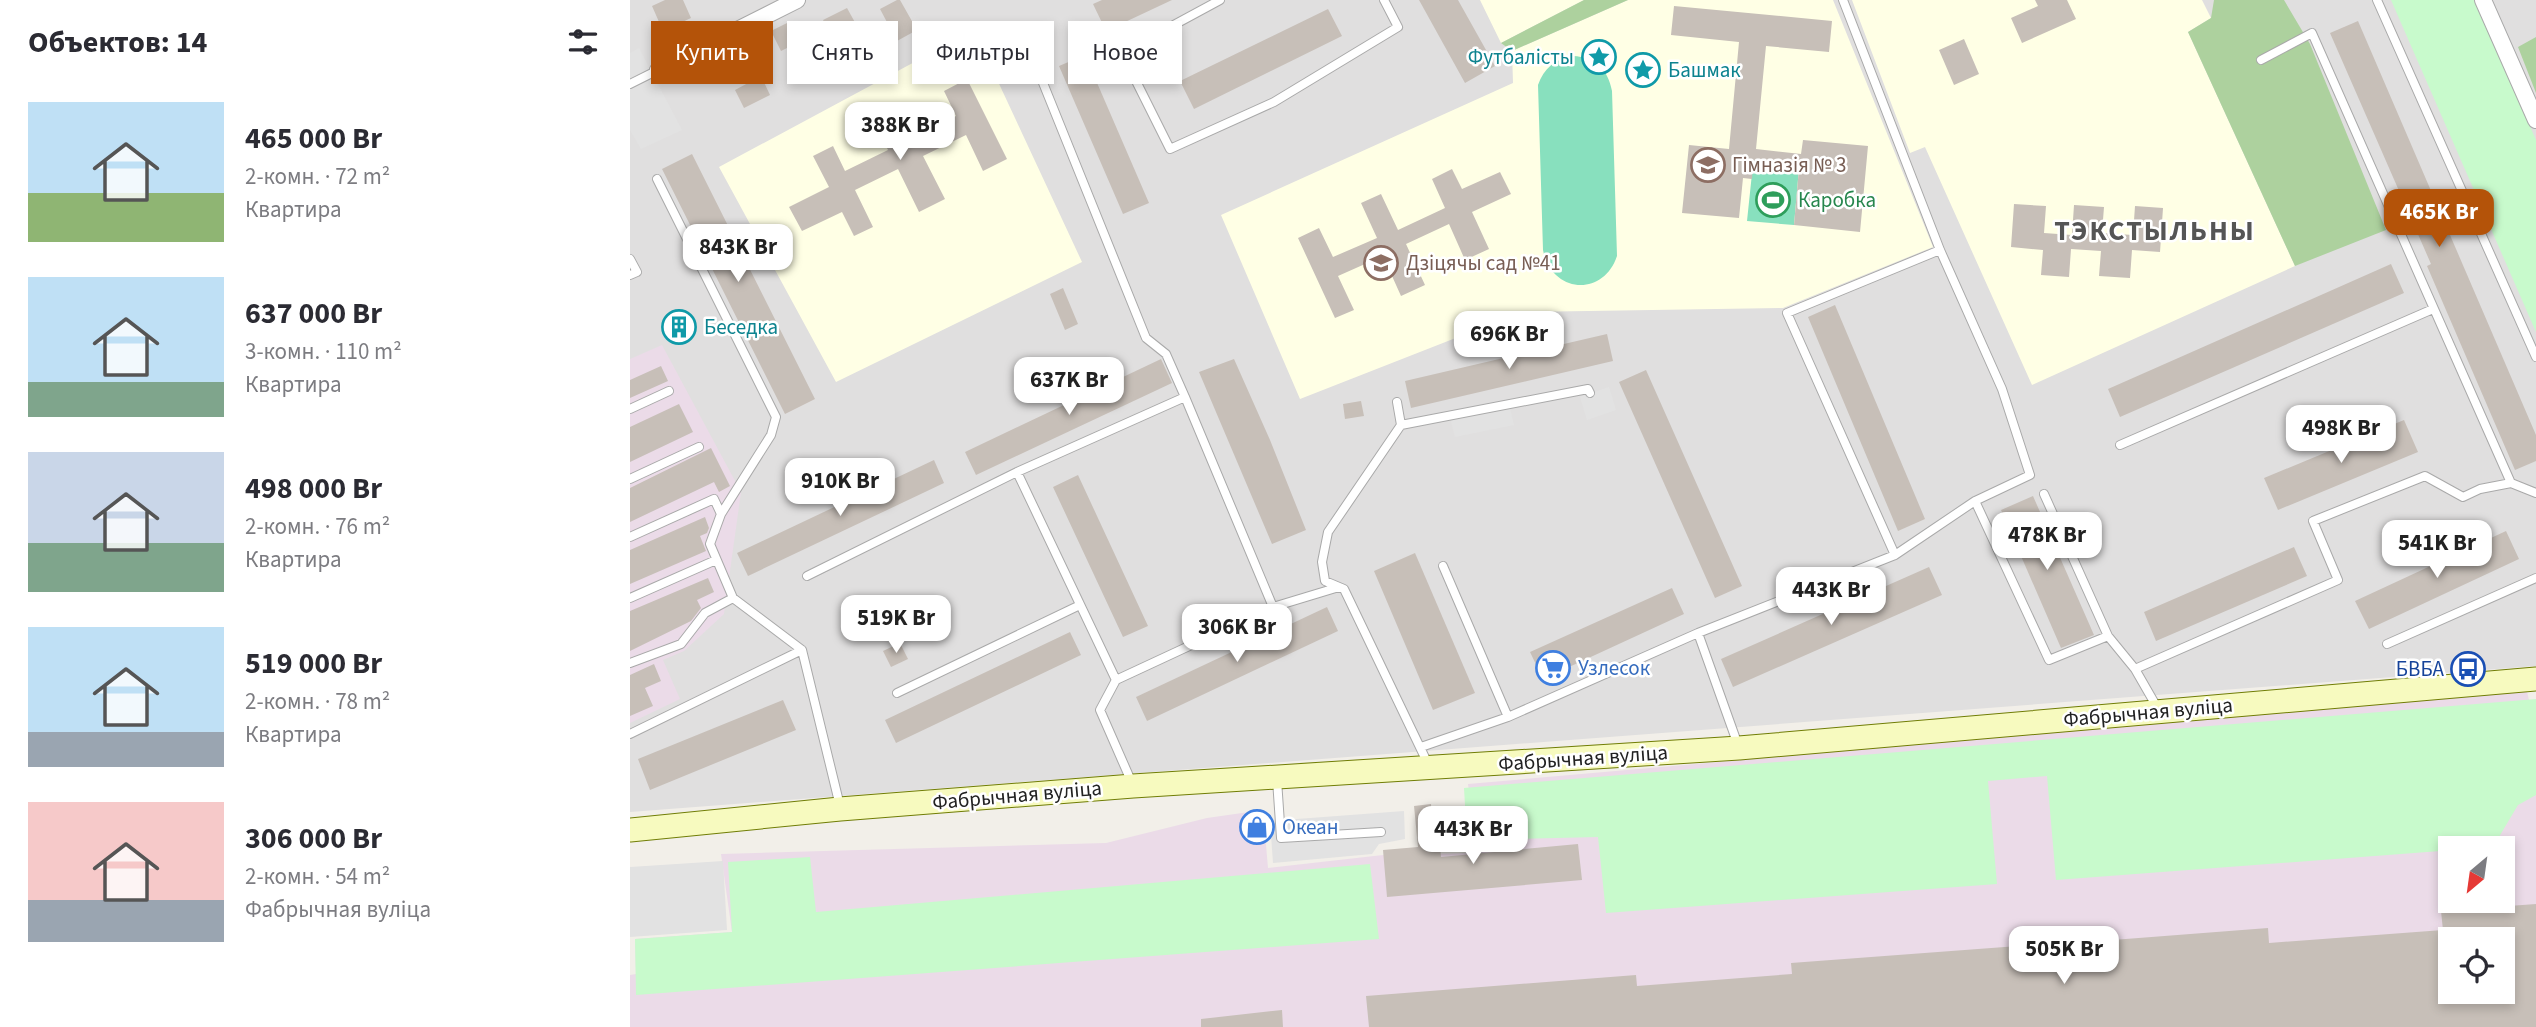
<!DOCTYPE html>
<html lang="ru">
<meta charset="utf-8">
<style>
:root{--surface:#fff;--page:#f7f7f7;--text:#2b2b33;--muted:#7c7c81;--accent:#b45309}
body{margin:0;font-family:"Source Sans 3",sans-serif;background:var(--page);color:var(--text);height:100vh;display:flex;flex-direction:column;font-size:26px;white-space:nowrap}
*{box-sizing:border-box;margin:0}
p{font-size:23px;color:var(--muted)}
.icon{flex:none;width:38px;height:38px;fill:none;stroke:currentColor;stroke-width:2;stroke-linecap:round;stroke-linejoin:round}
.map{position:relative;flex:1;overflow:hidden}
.sheet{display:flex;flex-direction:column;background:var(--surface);width:630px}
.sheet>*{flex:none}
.banner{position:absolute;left:21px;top:21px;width:665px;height:63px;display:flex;gap:14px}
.needle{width:46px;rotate:209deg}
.controls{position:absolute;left:1808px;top:836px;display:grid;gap:14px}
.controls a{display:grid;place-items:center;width:77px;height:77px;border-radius:0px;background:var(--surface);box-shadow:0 4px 10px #0003;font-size:35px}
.price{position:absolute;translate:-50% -60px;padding:0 16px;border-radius:14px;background:#fff;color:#222;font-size:23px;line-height:46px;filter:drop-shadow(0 2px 4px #0008)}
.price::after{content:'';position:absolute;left:50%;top:42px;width:21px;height:16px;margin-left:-10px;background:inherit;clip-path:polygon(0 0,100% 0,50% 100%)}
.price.selected{background:var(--accent);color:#fff}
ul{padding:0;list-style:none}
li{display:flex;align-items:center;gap:21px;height:175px;padding:0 28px}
li span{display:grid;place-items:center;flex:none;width:196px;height:140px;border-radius:0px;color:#555}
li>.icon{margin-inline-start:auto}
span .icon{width:84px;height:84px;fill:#fffc;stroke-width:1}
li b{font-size:30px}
h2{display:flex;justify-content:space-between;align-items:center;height:84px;padding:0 28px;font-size:30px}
.chip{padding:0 24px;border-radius:0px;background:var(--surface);box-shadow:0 4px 10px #0003;font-size:24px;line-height:63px}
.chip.selected{background:var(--accent);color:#fff}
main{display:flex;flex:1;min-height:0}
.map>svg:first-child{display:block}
</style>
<main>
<section class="sheet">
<h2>Объектов: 14<svg class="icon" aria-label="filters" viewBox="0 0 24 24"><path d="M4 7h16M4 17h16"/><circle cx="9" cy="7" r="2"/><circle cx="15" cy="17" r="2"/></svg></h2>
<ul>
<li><span style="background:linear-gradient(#bfe0f5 65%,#8fb573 0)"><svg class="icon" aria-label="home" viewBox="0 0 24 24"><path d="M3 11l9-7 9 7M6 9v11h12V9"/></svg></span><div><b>465 000 Br</b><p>2-комн. · 72 m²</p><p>Квартира</p></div></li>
<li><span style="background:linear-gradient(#bfe0f5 75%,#7fa58c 0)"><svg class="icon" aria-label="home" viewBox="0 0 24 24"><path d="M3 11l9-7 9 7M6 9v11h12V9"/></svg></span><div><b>637 000 Br</b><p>3-комн. · 110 m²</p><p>Квартира</p></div></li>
<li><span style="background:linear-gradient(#c9d6e8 65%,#7fa58c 0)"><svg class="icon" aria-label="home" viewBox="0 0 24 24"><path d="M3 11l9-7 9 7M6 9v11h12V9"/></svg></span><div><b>498 000 Br</b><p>2-комн. · 76 m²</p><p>Квартира</p></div></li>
<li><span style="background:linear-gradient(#bfe0f5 75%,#9aa5b1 0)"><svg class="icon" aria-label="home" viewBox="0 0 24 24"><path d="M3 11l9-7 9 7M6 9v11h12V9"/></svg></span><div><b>519 000 Br</b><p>2-комн. · 78 m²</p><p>Квартира</p></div></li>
<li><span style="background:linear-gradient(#f6c9c9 70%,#9aa5b1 0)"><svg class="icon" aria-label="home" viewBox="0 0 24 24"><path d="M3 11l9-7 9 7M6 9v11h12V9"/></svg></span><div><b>306 000 Br</b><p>2-комн. · 54 m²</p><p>Фабрычная вуліца</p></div></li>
</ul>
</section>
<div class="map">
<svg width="1906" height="1027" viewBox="0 0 1906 1027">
<rect width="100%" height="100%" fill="#f2efe9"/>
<path fill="#e0dfdf" d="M0,0H1906V666L0,812Z"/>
<path fill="#ebdbe8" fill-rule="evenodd" d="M32,345L111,492L94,614L54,651L33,660L50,699L0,723V359Z
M1897,691L1906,733V1027H0V975L6,974L5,939L102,932L91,854L476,843L577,818L633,810L638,868L753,855L848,853L838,784ZM1820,849H1872V901H1820ZM1820,940H1872V992H1820Z"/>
<path fill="#ffffe5" d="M850,0H954L871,43Z
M998,0H1203L1303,247L1153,308L892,312L670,399L591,215L883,83L882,51Z
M1222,0H1572L1581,18L1558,32L1665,266L1402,385L1295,147L1280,153Z
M344,30L452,262L206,382L89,167Z"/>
<path fill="#add19e" d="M954,0H998L882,51L871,43Z
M1584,0H1654L1680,44L1756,230L1665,266L1558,32L1581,18Z
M1906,37V93L1888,47Z"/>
<path fill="#c8facc" d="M1761,0H1844L1906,140V332Z
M1906,699V795L1888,805L1863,847L1426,880L1417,776L1358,781L1367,884L976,913L968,837L837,840L834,788Z
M180,857L186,912L740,864L749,939L6,995L5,939L102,932L98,862Z"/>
<path fill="#88e0be" d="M943,56C965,57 978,69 982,91L987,256C973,298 921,293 913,250L908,85C914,68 925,59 943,56Z
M1123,164L1169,168L1164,225L1117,221Z"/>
<path fill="#e2e2e2" d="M9,48L52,130L11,149L0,130V53Z
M979,387L986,410L957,420L950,397Z
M879,404L884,425L825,437L820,417Z
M774,811L775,839L749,844L742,854L643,863L640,821Z
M93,861L97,930L0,937V867Z"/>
<path fill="#c7bfb8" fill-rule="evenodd" d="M35,0H53L61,18L33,31L22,6Z
M267,0H270L287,30L267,41L250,9Z
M472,0H542L476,31L463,4Z
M789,0H828L865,66L835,83Z
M1405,0H1437L1446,19L1392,43L1381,18L1408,6Z
M1044,6L1202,21L1199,52L1136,46L1126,149L1171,154L1173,140L1238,146L1230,232L1164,225L1169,168L1123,164L1122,179L1113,178L1109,218L1052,213L1059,145L1099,149L1109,42L1041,35Z
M217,8L227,26L203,38L193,20Z
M698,9L712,36L564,109L550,81Z
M1728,21L1906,435V461L1885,470L1797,266L1801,264L1700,33Z
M159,22L169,42L151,51L141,31Z
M1334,39L1349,74L1324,85L1309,50Z
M455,55L519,203L493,214L429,66Z
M131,76L140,95L114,108L105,90Z
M337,79L377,159L353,171L336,135L293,156L315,199L289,212L268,169L225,190L243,227L224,236L212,212L172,231L159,207L199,187L183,156L203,146L215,171L258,150L243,119L268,106L283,137L326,116L314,91Z
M62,154L185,399L155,414L32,169Z
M822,169L832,189L870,172L881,194L842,212L859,249L835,260L819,224L776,244L795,285L771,296L753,256L708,276L724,310L705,318L668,238L689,228L703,257L747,238L731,203L751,194L768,230L815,208L802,179Z
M1384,204L1416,206L1414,233L1442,235L1444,205L1474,207L1472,233L1503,235L1505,206L1533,208L1530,252L1502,250L1500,278L1469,276L1471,251L1441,249L1439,277L1411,275L1413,250L1381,247Z
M1761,264L1774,293L1490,417L1478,389Z
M433,288L448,324L435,330L420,294Z
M1205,305L1295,519L1268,531L1178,317Z
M39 327a10 10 0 1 1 20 0a10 10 0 1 1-20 0Z
M977,334L983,361L781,408L775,381Z
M531,359L542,383L346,475L335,452Z
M604,359L640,440L676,530L642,544L569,372Z
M31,366L38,381L0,398V380Z
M1016,370L1112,586L1085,598L989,382Z
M731,401L734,416L715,419L713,404Z
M49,404L63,432L0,462V427Z
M1774,420L1788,452L1648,510L1634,478Z
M81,448L100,486L89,492L84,482L0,522V488Z
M304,460L314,483L118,576L107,553Z
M448,475L518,626L493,637L423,487Z
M1403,496L1464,635L1431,648L1371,510Z
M75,517L79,528L77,533L70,536L76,551L0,584V550Z
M1876,531L1889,559L1739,629L1725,601Z
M1664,547L1677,576L1526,641L1514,612Z
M785,553L845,693L803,710L744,571Z
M1299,567L1312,595L1103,687L1091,659Z
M78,578L84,592L67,600L71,608L61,621L0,651V611Z
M1042,588L1054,614L913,679L900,652Z
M697,607L708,631L517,721L506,697Z
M440,632L451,655L266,743L255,720Z
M270,643L278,659L261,667L253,651Z
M24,664L31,681L15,688L23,706L0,716V675Z
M153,700L166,730L20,790L8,759Z
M801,804L804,846L810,845L811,857L948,844L952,880L757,897L753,850L788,847L784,806Z
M633,810L634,833H621L620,811Z
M1906,904V1027H739L736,996L1006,975L1007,986L1162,974L1161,963L1388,946L1387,936L1417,933L1418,945L1638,928L1639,943L1813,930L1811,911ZM1820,940H1872V992H1820Z
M652,1010L653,1027H571V1019Z"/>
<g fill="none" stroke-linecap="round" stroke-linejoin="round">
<g stroke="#a9a9a9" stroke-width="10">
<path id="lane" d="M590,0L492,53L540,149L644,102L768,27L754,0
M1213,0L1310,250L1372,389L1400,475L1345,501
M1747,0L1906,357
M407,68L516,338L536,354L555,397
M0,84L28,70
M27,179L146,417L141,435L91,514L80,544L103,598L172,650L210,806
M0,259L7,272L0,275
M767,402L771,425L698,532L692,562L695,581L714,589L799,766
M0,409L39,391
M771,425L958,389L960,393
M1490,445L1803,309
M387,472L486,680L470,710L502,783
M0,479L69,447
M1881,483L1906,493
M1414,494L1478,636
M0,537L84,499L91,514
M1265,555L1157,313L1310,250
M813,566L878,717
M177,576L387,472L555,397L643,607
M0,598L86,560
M1068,633L1108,745
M1757,644L1906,578
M0,663L51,644L75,613L103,598
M1505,669L1708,580L1683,521L1795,476L1833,497L1850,489L1881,483L1682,33L1631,60
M486,680L643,607L709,587
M267,693L450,605
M0,734L172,650
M791,747L878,717L1068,633L1265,555L1345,501L1419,660L1478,636L1505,669L1528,709
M647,780L651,838L751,832"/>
</g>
<g stroke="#a9a9a9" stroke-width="18">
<path id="street" d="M1853,0L1906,120
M28,70L167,0"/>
</g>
<g stroke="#707d05" stroke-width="25">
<path id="secondary" d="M0,830L210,809L503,786L1109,748L1906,679"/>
</g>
<use href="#lane" stroke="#fff" stroke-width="8"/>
<use href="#street" stroke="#fff" stroke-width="16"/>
<use href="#secondary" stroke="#f7fabf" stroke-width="23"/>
</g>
<defs>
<g id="sight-ring" transform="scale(1.75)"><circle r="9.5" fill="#fff" stroke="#0f9aa8" stroke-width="1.5"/><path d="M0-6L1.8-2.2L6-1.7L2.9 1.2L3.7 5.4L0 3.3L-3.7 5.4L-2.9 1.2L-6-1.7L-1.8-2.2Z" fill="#0f9aa8"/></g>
<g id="school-ring" transform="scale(1.75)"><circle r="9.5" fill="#fff" stroke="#8d6e63" stroke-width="1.5"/><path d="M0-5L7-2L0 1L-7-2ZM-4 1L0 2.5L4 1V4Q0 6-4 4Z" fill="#8d6e63"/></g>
<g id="stadium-ring" transform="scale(1.75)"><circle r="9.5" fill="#fff" stroke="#2e9e5b" stroke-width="1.5"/><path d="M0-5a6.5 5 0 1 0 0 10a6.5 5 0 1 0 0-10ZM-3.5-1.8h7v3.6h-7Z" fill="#2e9e5b"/></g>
<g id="building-ring" transform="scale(1.75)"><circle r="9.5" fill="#fff" stroke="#0f9aa8" stroke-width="1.5"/><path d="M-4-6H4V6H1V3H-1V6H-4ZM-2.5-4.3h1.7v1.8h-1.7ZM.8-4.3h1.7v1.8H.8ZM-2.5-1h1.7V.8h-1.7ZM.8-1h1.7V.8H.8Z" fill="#0f9aa8"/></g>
<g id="supermarket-ring" transform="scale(1.75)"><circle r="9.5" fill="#fff" stroke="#3f7fe0" stroke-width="1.5"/><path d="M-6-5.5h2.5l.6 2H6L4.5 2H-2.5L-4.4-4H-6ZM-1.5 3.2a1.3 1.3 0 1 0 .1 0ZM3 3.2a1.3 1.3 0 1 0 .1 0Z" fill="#3f7fe0"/></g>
<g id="bus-ring" transform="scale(1.75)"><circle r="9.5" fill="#fff" stroke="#1a4fb4" stroke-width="1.5"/><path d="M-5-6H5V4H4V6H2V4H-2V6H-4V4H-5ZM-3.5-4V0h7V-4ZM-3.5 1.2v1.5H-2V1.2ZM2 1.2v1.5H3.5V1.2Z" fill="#1a4fb4"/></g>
<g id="shop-ring" transform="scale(1.75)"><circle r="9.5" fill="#fff" stroke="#3f7fe0" stroke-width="1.5"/><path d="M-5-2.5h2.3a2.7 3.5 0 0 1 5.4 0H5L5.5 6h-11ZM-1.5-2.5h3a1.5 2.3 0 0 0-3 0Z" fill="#3f7fe0"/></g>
</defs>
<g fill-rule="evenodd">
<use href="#sight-ring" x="969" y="57"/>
<use href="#sight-ring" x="1013" y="70"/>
<use href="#school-ring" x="1078" y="165"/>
<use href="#stadium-ring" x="1143" y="200"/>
<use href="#school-ring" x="751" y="263"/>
<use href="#building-ring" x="49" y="327"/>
<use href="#supermarket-ring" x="923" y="668"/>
<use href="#bus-ring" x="1838" y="669"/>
<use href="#shop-ring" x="627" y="827"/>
</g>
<g text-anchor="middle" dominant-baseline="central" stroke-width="5" stroke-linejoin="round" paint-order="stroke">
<g font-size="21" fill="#0d838f" stroke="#fff" text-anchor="start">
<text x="944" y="57" text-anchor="end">Футбалісты</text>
<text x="1038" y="70">Башмак</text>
<text x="74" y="327">Беседка</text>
</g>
<g font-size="21" fill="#785e54" stroke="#fff" text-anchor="start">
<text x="1102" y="165">Гімназія № 3</text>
<text x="776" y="263">Дзіцячы сад №41</text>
</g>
<g font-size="21" fill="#27864d" stroke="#fff" text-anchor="start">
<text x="1168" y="200">Каробка</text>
</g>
<g font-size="21" fill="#366cbe" stroke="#fff" text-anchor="start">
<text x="948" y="668">Узлесок</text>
<text x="652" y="827">Океан</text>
</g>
<g font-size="21" fill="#164399" stroke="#fff" text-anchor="end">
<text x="1814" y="669">БВБА</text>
</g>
<g font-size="21" fill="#222" stroke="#fff">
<text transform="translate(1518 712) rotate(-5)">Фабрычная вуліца</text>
<text transform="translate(953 758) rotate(-4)">Фабрычная вуліца</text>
<text transform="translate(387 795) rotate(-5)">Фабрычная вуліца</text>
</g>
<g font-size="28" font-weight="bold" letter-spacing="2" fill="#555" stroke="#fff">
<text x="1525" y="231">ТЭКСТЫЛЬНЫ</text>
</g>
</g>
</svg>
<div class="controls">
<a><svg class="needle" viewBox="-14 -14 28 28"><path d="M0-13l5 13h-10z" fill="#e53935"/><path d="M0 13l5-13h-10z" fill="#7c7c81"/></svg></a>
<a><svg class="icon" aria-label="locate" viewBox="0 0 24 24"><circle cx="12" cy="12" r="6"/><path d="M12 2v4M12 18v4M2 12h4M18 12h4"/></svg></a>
</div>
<b class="price" style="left:270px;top:162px">388K Br</b>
<b class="price selected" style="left:1809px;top:249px">465K Br</b>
<b class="price" style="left:108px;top:284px">843K Br</b>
<b class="price" style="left:879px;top:371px">696K Br</b>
<b class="price" style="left:439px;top:417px">637K Br</b>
<b class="price" style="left:1711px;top:465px">498K Br</b>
<b class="price" style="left:210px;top:518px">910K Br</b>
<b class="price" style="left:1417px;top:572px">478K Br</b>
<b class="price" style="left:1807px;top:580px">541K Br</b>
<b class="price" style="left:1201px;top:627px">443K Br</b>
<b class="price" style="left:266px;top:655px">519K Br</b>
<b class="price" style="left:607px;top:664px">306K Br</b>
<b class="price" style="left:843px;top:866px">443K Br</b>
<b class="price" style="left:1434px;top:986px">505K Br</b>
<div class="banner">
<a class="chip selected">Купить</a>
<a class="chip">Снять</a>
<a class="chip">Фильтры</a>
<a class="chip">Новое</a>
</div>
</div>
</main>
